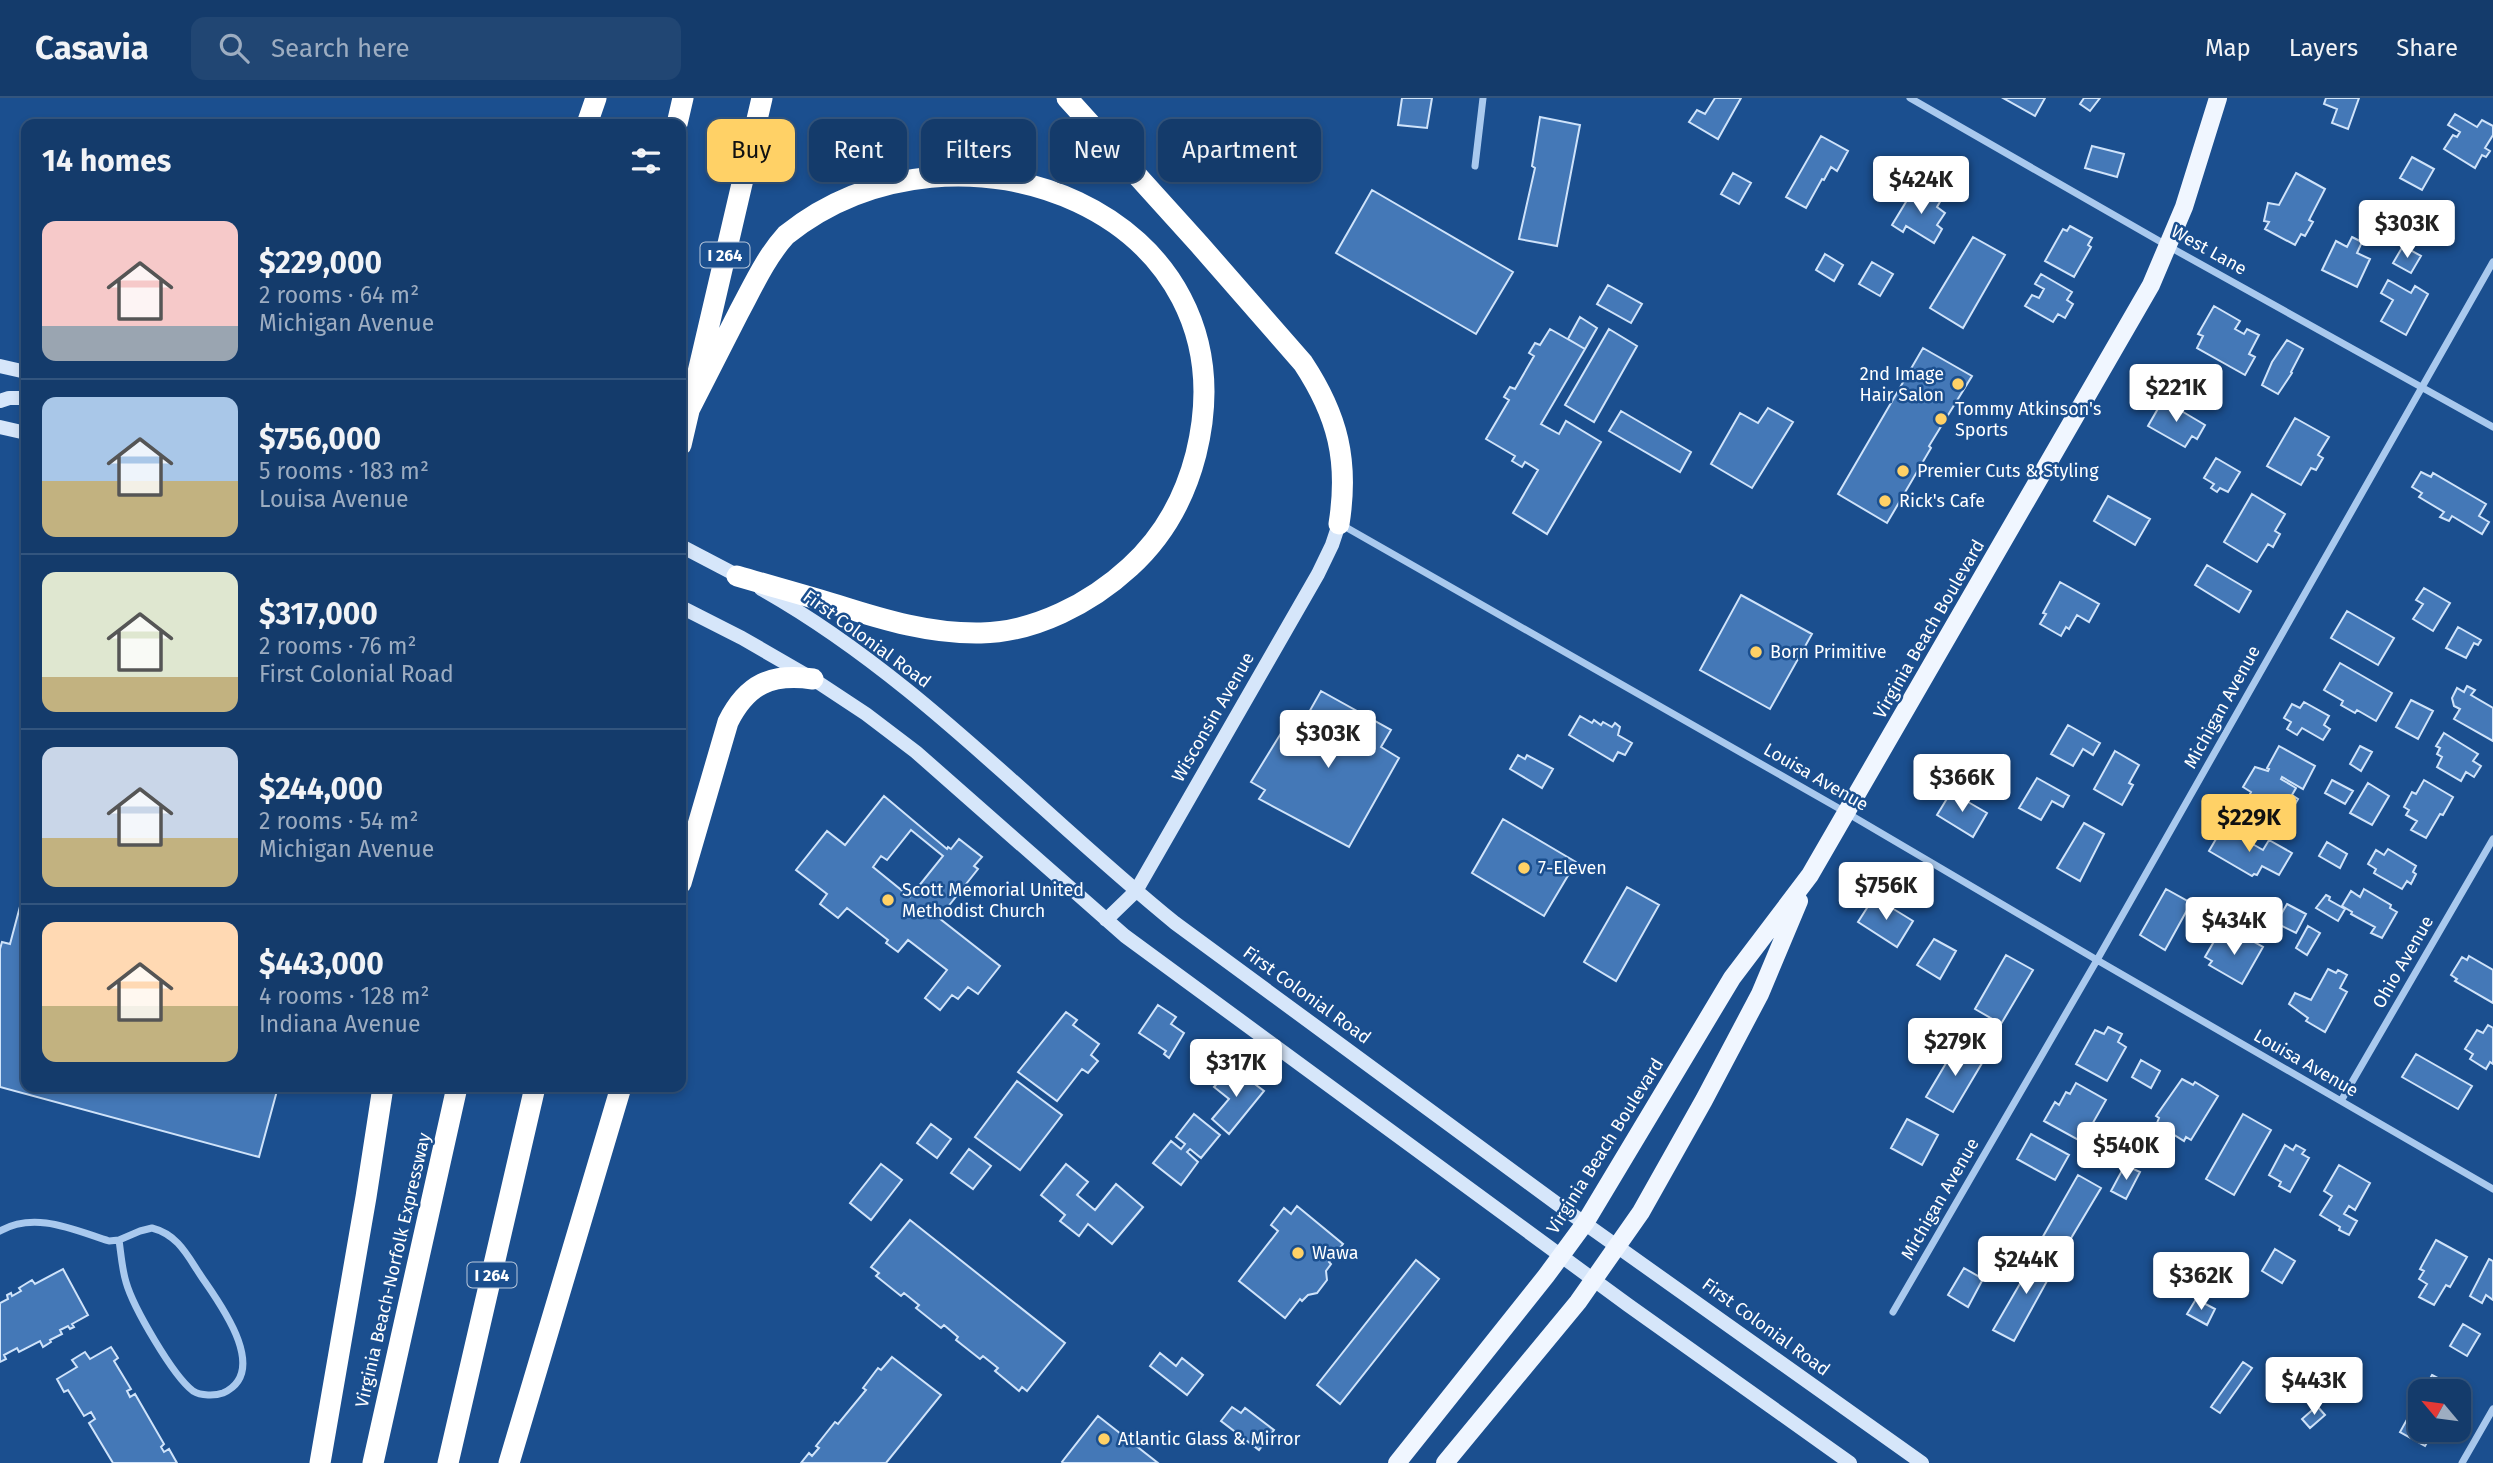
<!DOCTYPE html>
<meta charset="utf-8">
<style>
:root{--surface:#143b6b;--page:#214673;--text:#f1f3f6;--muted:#9dadc1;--line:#33557e;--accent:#ffd166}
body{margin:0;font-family:"Fira Sans",sans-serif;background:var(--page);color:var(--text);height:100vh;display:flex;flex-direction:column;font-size:26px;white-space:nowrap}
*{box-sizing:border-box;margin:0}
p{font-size:23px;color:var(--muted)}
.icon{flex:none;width:38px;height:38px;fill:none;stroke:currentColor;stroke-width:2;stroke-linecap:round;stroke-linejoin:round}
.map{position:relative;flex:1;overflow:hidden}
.sheet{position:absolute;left:21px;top:21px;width:665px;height:973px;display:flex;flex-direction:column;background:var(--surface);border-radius:14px;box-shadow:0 4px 10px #0003,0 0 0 2px var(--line)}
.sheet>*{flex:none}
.top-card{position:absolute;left:707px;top:21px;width:665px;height:63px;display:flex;gap:14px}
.needle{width:46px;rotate:299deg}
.tools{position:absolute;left:2408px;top:1281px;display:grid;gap:14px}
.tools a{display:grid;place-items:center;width:63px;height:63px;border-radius:14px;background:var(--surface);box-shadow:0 4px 10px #0003,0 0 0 2px var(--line);font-size:35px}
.price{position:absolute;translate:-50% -60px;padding:0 16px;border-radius:7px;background:#fff;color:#222;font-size:23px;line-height:46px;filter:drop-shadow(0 2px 4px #0008)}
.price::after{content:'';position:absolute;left:50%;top:42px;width:21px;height:16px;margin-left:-10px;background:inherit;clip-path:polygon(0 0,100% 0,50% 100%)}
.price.active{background:var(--accent);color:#111}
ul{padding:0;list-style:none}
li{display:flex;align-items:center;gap:21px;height:175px;padding:0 21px}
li+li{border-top:2px solid var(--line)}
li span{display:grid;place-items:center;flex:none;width:196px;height:140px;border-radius:14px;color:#555}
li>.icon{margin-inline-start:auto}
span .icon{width:84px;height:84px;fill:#fffc;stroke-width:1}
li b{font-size:30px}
h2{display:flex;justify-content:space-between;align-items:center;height:84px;padding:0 21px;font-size:30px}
.tag{padding:0 24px;border-radius:14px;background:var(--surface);box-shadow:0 4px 10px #0003,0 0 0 2px var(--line);font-size:24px;line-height:63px}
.tag.active{background:var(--accent);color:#111}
header{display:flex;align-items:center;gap:42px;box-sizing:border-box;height:98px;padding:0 35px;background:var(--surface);border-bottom:2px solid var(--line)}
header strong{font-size:33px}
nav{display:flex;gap:38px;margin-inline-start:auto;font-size:24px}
.search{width:490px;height:63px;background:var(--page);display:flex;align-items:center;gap:18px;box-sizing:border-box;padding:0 24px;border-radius:14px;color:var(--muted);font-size:26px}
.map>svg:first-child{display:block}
</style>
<header>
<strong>Casavia</strong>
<div class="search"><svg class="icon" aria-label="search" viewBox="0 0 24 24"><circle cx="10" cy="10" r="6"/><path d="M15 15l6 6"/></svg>Search here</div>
<nav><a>Map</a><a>Layers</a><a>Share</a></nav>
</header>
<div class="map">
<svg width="2493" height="1365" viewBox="0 0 2493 1365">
<rect width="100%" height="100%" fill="#1b4f8f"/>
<path fill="#4478b7" stroke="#cfe3fa" stroke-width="2" fill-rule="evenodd" d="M1402,0H1432L1427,30L1398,27Z
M1715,0H1741L1718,41L1689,24L1697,12L1705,16Z
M2003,0H2045L2035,18Z
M2084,0H2100L2090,13L2080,6Z
M2326,0H2359L2348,31L2332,25L2337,11L2324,6Z
M2455,16L2477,29L2482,22L2493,28V37L2485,50L2490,53L2486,59L2482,57L2475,70L2444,51L2453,37L2457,39L2460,34L2448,27Z
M1540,19L1580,27L1557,148L1519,141L1535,70L1532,68Z
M1821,38L1848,53L1837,73L1831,69L1824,82L1822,81L1806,110L1786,99Z
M2092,48L2124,56L2117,79L2085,70Z
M2412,59L2434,71L2422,92L2400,80Z
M1733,75L1751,85L1739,106L1721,96Z
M2296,75L2325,91L2309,122L2313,124L2305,138L2301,136L2295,147L2265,131L2269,124L2264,123L2268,105L2279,107Z
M1372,92L1513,174L1476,236L1336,155Z
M1925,92L1941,102L1937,109L1945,115L1937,127L1942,131L1934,145L1906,128L1903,134L1892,127L1912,94L1920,100Z
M2070,128L2092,140L2088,147L2091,149L2074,179L2045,163L2063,131L2067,133Z
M1973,139L2005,157L1963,230L1930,210Z
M2352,139L2362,144L2357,155L2370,161L2357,189L2322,172L2336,143L2347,149Z
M2403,148L2421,158L2411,175L2393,165Z
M1825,156L1843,167L1834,183L1816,172Z
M1872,164L1893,176L1880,198L1859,186Z
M2041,176L2072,194L2067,202L2073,206L2065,220L2058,216L2053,224L2025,208L2032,197L2039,200L2044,191L2035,186Z
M2388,182L2411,195L2415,188L2428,196L2406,237L2381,223L2393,202L2381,195Z
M1608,187L1642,206L1631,225L1597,206Z
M2214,208L2240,223L2235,231L2244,236L2247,231L2259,237L2249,256L2255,259L2245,277L2197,250L2203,238L2198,236Z
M1580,219L1597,230L1585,251L1568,241Z
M1550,231L1585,251L1541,326L1559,336L1566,323L1601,344L1547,436L1513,415L1538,372L1525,364L1522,369L1512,363L1515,358L1486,341L1509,302L1504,299L1510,289L1515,291L1534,258L1529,255L1535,245L1540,247Z
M1609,231L1637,248L1594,324L1565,307Z
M2287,242L2303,251L2291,274L2292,275L2278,296L2262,287L2272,264Z
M1923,250L1972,278L1929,348L1931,350L1887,425L1838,396Z
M2163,302L2205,327L2197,341L2192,338L2185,349L2148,328Z
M1768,310L1793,324L1752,390L1711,366L1740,315L1758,325Z
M1621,313L1691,354L1680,374L1609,333Z
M2295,320L2329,339L2318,357L2323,360L2316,372L2311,370L2301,387L2267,368Z
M2216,360L2240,374L2228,394L2220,390L2217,394L2211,390L2214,386L2204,380Z
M2421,374L2431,379L2433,375L2486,406L2479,418L2489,424L2482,436L2452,418L2449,423L2440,419L2444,414L2419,399L2422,395L2412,389Z
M2252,396L2285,416L2275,433L2280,436L2273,449L2268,446L2257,464L2224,444Z
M2108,398L2150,421L2135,447L2094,423Z
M2207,467L2251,493L2239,514L2195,487Z
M2060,484L2099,506L2089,524L2077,517L2069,531L2066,529L2061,538L2040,526L2046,516L2043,515Z
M2424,490L2450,505L2433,533L2413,521L2423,506L2416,502Z
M1741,497L1812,536L1770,611L1700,572Z
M2347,513L2394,540L2378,567L2331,540Z
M2458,529L2481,542L2478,547L2474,545L2466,560L2446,550Z
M2340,565L2392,595L2376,623L2357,612L2355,615L2341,607L2343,603L2324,592Z
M2467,588L2475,592L2471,597L2493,610V643L2454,621L2460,611L2454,608L2452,600L2457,590L2464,594Z
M1321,593L1391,632L1381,649L1399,660L1349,749L1259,701L1265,692L1251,684L1283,632L1295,639Z
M2411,602L2433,613L2418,641L2396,629Z
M2304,604L2329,618L2324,627L2330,631L2323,642L2302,630L2297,637L2287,631L2291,624L2284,620L2292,606L2300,610Z
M1580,618L1592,625L1594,622L1601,627L1603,624L1612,629L1615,625L1620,629L1618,637L1632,645L1625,657L1618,654L1613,663L1569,637Z
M2068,627L2100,645L2093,657L2083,651L2073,668L2051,656Z
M2444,635L2478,656L2473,663L2481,668L2474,679L2466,674L2461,683L2437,669L2442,659L2437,656L2440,650L2436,648Z
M2279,648L2315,668L2303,691L2282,679L2281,681L2296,690L2292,697L2298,701L2294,708L2288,705L2283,714L2250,696L2251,694L2243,689L2255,669L2268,673L2269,671L2267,670Z
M2360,648L2372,654L2361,673L2350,666Z
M2115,653L2139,667L2129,685L2133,687L2122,707L2094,691Z
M1518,657L1525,661L1527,657L1553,671L1542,690L1510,671Z
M2037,680L2069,698L2063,709L2052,703L2041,722L2019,710Z
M2332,682L2353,693L2345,706L2325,695Z
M2424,682L2453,699L2443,717L2440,716L2426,740L2411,732L2417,723L2406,717L2409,712L2404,709L2412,694L2416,696Z
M2368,685L2389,698L2372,727L2350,715Z
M1951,694L1987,715L1973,739L1937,717Z
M884,698L947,751L948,749L951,751L959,741L982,759L974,768L978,771L939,820L1000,868L978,896L968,889L958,901L952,897L940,912L925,900L947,872L908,842L898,854L886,845L888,842L847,810L838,820L820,806L827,796L796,772L827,733L845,747ZM911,732L943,758L910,799L873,769L881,758L887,762Z
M1503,721L1576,764L1544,818L1472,775Z
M2084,725L2104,736L2080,783L2057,770Z
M2223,729L2263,752L2269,742L2292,755L2279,777L2262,768L2257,777L2254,776L2252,778L2209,753Z
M2327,744L2347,756L2340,770L2319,758Z
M2388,751L2416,768L2413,774L2416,776L2411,786L2407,783L2402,791L2374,775L2376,771L2368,766L2376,752L2384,757Z
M26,786V989H278L259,1059L0,989V851L2,844L10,846Z
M1627,789L1659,807L1616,883L1584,864Z
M2166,791L2191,805L2165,852L2140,837Z
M2364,791L2391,807L2390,810L2397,814L2382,840L2371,835L2375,829L2351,816L2352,814L2342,808L2351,793L2360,799Z
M2326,797L2330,799L2329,802L2345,811L2338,823L2316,810Z
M1874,799L1913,823L1897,849L1858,824Z
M2287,806L2306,816L2296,835L2276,825Z
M2308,828L2320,835L2307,857L2296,850Z
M2238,835L2263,849L2242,886L2209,867L2212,863L2205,859L2216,840L2232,846Z
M1934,841L1956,853L1940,881L1917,867Z
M2006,857L2033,872L2001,926L1975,911Z
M2469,858L2493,872V905L2455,883L2457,881L2451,877L2462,859L2467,862Z
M2328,871L2336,875L2338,872L2347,877L2340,890L2347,894L2325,934L2306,923L2308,920L2289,906L2295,895L2311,902Z
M1158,907L1176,919L1171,926L1184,935L1169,960L1164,956L1166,953L1139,935Z
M1066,914L1077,922L1073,927L1099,946L1091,957L1098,963L1088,975L1082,971L1057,1003L1018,974Z
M2488,927L2493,930V966L2490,964L2486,971L2470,961L2473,956L2465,951L2477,932L2483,935Z
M2108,929L2122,936L2118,944L2126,949L2107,983L2076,966L2095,932L2104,936Z
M1958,945L1985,960L1953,1014L1926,999Z
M2416,956L2472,988L2458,1011L2402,979Z
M2141,962L2160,973L2151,990L2132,979Z
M1232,969L1264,993L1229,1036L1212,1021L1229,1001L1214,989Z
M2182,981L2193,987L2195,984L2218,998L2191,1042L2186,1039L2184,1043L2171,1035L2168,1042L2155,1034L2159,1026L2157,1025L2159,1020L2156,1018Z
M1017,983L1062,1017L1020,1072L975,1039Z
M2076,985L2106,1002L2082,1044L2044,1023L2055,1004L2059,1007L2066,994L2070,996Z
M1194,1016L1220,1037L1201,1060L1190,1051L1187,1054L1198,1064L1181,1087L1153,1065L1171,1043L1181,1051L1185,1046L1176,1039Z
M2243,1016L2271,1032L2234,1097L2206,1081Z
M1907,1021L1938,1037L1922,1067L1891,1050Z
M931,1026L951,1041L937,1060L917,1045Z
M2031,1036L2069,1057L2055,1082L2017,1061Z
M2285,1047L2293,1052L2296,1047L2305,1052L2302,1056L2309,1060L2290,1094L2279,1088L2281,1084L2269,1077Z
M969,1051L991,1068L973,1091L951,1075Z
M881,1066L902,1082L871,1122L850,1105Z
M1066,1066L1088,1084L1077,1097L1095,1112L1116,1086L1143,1109L1112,1146L1088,1126L1079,1138L1060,1123L1065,1117L1041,1097Z
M2125,1067L2140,1074L2126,1101L2111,1093Z
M2339,1067L2370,1085L2355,1112L2349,1108L2344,1116L2357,1123L2349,1137L2339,1132L2340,1129L2320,1117L2332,1098L2324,1093Z
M2078,1077L2101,1090L2067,1147L2070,1149L2065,1157L2041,1142Z
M1297,1108L1343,1146L1329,1164L1331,1166L1326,1173L1327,1182L1317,1195L1308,1197L1302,1203L1300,1201L1285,1220L1239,1183L1278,1133L1271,1127L1284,1110L1291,1116Z
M910,1122L1065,1245L1027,1293L1022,1289L1019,1293L995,1273L998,1270L983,1258L980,1261L956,1242L958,1239L944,1227L941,1230L916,1210L919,1207L904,1195L901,1198L876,1178L879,1175L871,1169Z
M2436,1142L2467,1159L2450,1189L2446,1187L2434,1207L2419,1199L2427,1186L2419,1181L2424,1173L2420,1171Z
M2275,1151L2295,1163L2282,1185L2262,1173Z
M2039,1153L2058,1163L2014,1243L1993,1232Z
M2489,1161L2493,1163V1202L2486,1197L2482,1205L2470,1198Z
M1416,1162L1439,1181L1340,1306L1317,1287Z
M1964,1170L1983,1181L1968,1209L1948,1197Z
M63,1171L88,1217L72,1226L74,1229L70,1231L68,1228L60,1232L62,1236L50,1242L51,1244L43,1249L40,1243L19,1254L17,1250L4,1257L6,1261L0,1264V1205L8,1201L7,1197L11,1195L12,1198L21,1193L19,1190L32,1182L35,1186Z
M2196,1201L2215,1211L2207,1227L2187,1216Z
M2463,1226L2480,1236L2467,1258L2450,1248Z
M111,1249L118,1260L114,1263L131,1291L127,1293L130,1299L135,1296L164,1346L161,1349L164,1354L169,1351L177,1365H113L89,1325L95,1321L91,1314L84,1318L68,1292L64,1294L57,1281L77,1269L72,1262L85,1254L90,1261Z
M1160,1255L1176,1268L1182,1260L1203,1277L1187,1297L1150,1268Z
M892,1259L941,1297L886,1365H801L809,1355L812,1358L819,1350L816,1348L835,1324L838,1326L866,1292L863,1290L878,1270L881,1272Z
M2243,1264L2252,1270L2220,1315L2211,1309Z
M2432,1277L2458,1291L2457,1293H2423Z
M2420,1298V1332H2438L2437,1335L2434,1333L2425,1348L2400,1334Z
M2317,1308L2325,1317L2310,1330L2302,1321Z
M1232,1309L1241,1315L1245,1310L1274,1332L1259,1352L1221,1323Z
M1098,1318L1158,1365H1063L1062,1364Z"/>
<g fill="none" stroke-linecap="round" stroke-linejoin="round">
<path stroke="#a9c9ee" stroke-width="7" d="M1910,0L2168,148L2493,329
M1475,68L1483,0
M1342,427L1847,715L2097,862L2493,1091
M2341,1003L2493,741
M152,1130C179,1137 188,1159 203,1181C221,1207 270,1274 223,1295C215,1298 201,1298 193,1293C173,1278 133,1209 126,1184C122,1171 121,1156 119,1142L140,1133Z
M0,1133C35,1113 74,1132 109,1143L119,1142
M1893,1214L2097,862L2493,164
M2462,1365L2493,1311"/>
<path stroke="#d6e6fa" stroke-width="14" d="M0,268L26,274
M0,303L9,300H26
M0,329L26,335
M681,448L744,481
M761,491C916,578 1038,714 1175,825L1556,1105L1922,1365
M681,509L742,540L813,581L866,616L916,654L1125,838L1628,1207L1850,1365
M1106,822L1136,793L1318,476L1332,447L1339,426"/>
<path stroke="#f0f6ff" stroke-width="18" d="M1397,1365L1546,1178L1585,1125L1732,880L1810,777L2151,187L2184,109L2218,0
M1445,1365L1578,1204L1641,1114L1704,1002L1760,896L1799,803"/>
<path stroke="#fff" stroke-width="21" d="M1067,0L1199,146L1303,265C1338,318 1349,363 1339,426
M587,26L596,0
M677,26L683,0
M688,314C705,280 722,247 739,214C753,188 766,159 786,137C957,0 1256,113 1196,356C1185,399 1163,439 1130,469C1091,505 1035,534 981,535C931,536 884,522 837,507C804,497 771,488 737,478
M681,347L762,0
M681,785L728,624C747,586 771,575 813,581
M320,1365L366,1099L383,989
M373,1365L457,989
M448,1365L535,989
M509,1365L621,989"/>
</g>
<g fill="#ffd166" stroke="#1b4f8f" stroke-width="2.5">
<circle cx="1958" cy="286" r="7"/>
<circle cx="1941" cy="321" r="7"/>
<circle cx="1903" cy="373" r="7"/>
<circle cx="1885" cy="403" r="7"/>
<circle cx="1756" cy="554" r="7"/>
<circle cx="1524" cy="770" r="7"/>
<circle cx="888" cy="802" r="7"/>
<circle cx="1298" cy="1155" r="7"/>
<circle cx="1104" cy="1341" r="7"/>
</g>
<g text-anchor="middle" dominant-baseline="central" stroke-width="5" stroke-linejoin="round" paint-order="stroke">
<g fill="#1b4f8f" stroke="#bbcadd" stroke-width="2">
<rect x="700.5" y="144.5" width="49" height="25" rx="5"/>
<rect x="467.5" y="1164.5" width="49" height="25" rx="5"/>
</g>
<g font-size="16" font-weight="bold" fill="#fff">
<text x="725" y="157">I 264</text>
<text x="492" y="1177">I 264</text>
</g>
<g font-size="18" fill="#fff" stroke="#1b4f8f">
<text transform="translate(2209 152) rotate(29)">West Lane</text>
<text transform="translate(1929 531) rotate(-60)">Virginia Beach Boulevard</text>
<text transform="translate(867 541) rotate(36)">First Colonial Road</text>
<text transform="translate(2222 609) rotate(-61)">Michigan Avenue</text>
<text transform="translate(1213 619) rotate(-60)">Wisconsin Avenue</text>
<text transform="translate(1816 679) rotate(30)">Louisa Avenue</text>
<text transform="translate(2403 864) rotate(-60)">Ohio Avenue</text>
<text transform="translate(1307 897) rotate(36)">First Colonial Road</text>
<text transform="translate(2306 965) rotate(30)">Louisa Avenue</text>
<text transform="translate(1605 1048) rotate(-58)">Virginia Beach Boulevard</text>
<text transform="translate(1940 1101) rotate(-60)">Michigan Avenue</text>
<text transform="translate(393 1172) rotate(-77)">Virginia Beach-Norfolk Expressway</text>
<text transform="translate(1766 1229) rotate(36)">First Colonial Road</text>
</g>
<g font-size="18" fill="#fff" stroke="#1b4f8f" text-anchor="start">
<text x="1944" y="276" text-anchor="end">2nd Image<tspan x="1944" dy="21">Hair Salon</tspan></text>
<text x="1955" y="311">Tommy Atkinson's<tspan x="1955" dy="21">Sports</tspan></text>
<text x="1917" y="373">Premier Cuts &amp; Styling</text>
<text x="1899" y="403">Rick's Cafe</text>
<text x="1770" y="554">Born Primitive</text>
<text x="1538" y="770">7-Eleven</text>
<text x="902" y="792">Scott Memorial United<tspan x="902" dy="21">Methodist Church</tspan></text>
<text x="1312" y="1155">Wawa</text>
<text x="1118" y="1341">Atlantic Glass &amp; Mirror</text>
</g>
</g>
</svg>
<div class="tools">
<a><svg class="needle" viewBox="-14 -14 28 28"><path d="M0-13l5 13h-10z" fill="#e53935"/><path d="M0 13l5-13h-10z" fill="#9dadc1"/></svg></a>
</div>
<b class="price" style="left:1921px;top:118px">$424K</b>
<b class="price" style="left:2407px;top:162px">$303K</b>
<b class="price" style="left:2176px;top:326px">$221K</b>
<b class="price" style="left:1328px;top:672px">$303K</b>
<b class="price" style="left:1962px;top:716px">$366K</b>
<b class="price active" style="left:2249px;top:756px">$229K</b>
<b class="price" style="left:1886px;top:824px">$756K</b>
<b class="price" style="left:2234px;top:859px">$434K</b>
<b class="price" style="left:1955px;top:980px">$279K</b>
<b class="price" style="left:1236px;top:1001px">$317K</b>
<b class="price" style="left:2126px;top:1084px">$540K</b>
<b class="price" style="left:2026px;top:1198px">$244K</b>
<b class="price" style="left:2201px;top:1214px">$362K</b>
<b class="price" style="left:2314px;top:1319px">$443K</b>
<div class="top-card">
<a class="tag active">Buy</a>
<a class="tag">Rent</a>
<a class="tag">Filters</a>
<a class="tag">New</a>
<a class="tag">Apartment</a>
</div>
<section class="sheet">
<h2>14 homes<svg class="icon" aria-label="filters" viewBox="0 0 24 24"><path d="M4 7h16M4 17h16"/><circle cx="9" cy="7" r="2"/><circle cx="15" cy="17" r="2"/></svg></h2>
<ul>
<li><span style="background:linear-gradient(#f6c9c9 75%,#9aa5b1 0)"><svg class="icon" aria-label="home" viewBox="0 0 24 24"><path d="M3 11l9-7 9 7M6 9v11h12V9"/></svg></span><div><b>$229,000</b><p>2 rooms · 64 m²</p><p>Michigan Avenue</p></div></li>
<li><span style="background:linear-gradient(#a9c7e8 60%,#c2b280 0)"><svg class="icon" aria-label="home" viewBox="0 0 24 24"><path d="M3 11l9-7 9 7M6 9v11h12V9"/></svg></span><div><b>$756,000</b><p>5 rooms · 183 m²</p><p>Louisa Avenue</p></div></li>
<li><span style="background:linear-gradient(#dfe7d0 75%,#c2b280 0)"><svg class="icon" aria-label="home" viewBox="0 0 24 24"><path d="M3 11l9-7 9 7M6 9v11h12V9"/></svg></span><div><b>$317,000</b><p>2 rooms · 76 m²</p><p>First Colonial Road</p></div></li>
<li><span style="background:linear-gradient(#c9d6e8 65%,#c2b280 0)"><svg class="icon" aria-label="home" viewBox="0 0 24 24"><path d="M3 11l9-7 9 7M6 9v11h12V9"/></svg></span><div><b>$244,000</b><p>2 rooms · 54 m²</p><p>Michigan Avenue</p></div></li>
<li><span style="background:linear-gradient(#ffd9b3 60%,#c2b280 0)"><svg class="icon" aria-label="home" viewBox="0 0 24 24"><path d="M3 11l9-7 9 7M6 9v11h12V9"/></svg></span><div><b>$443,000</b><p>4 rooms · 128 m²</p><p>Indiana Avenue</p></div></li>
</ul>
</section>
</div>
